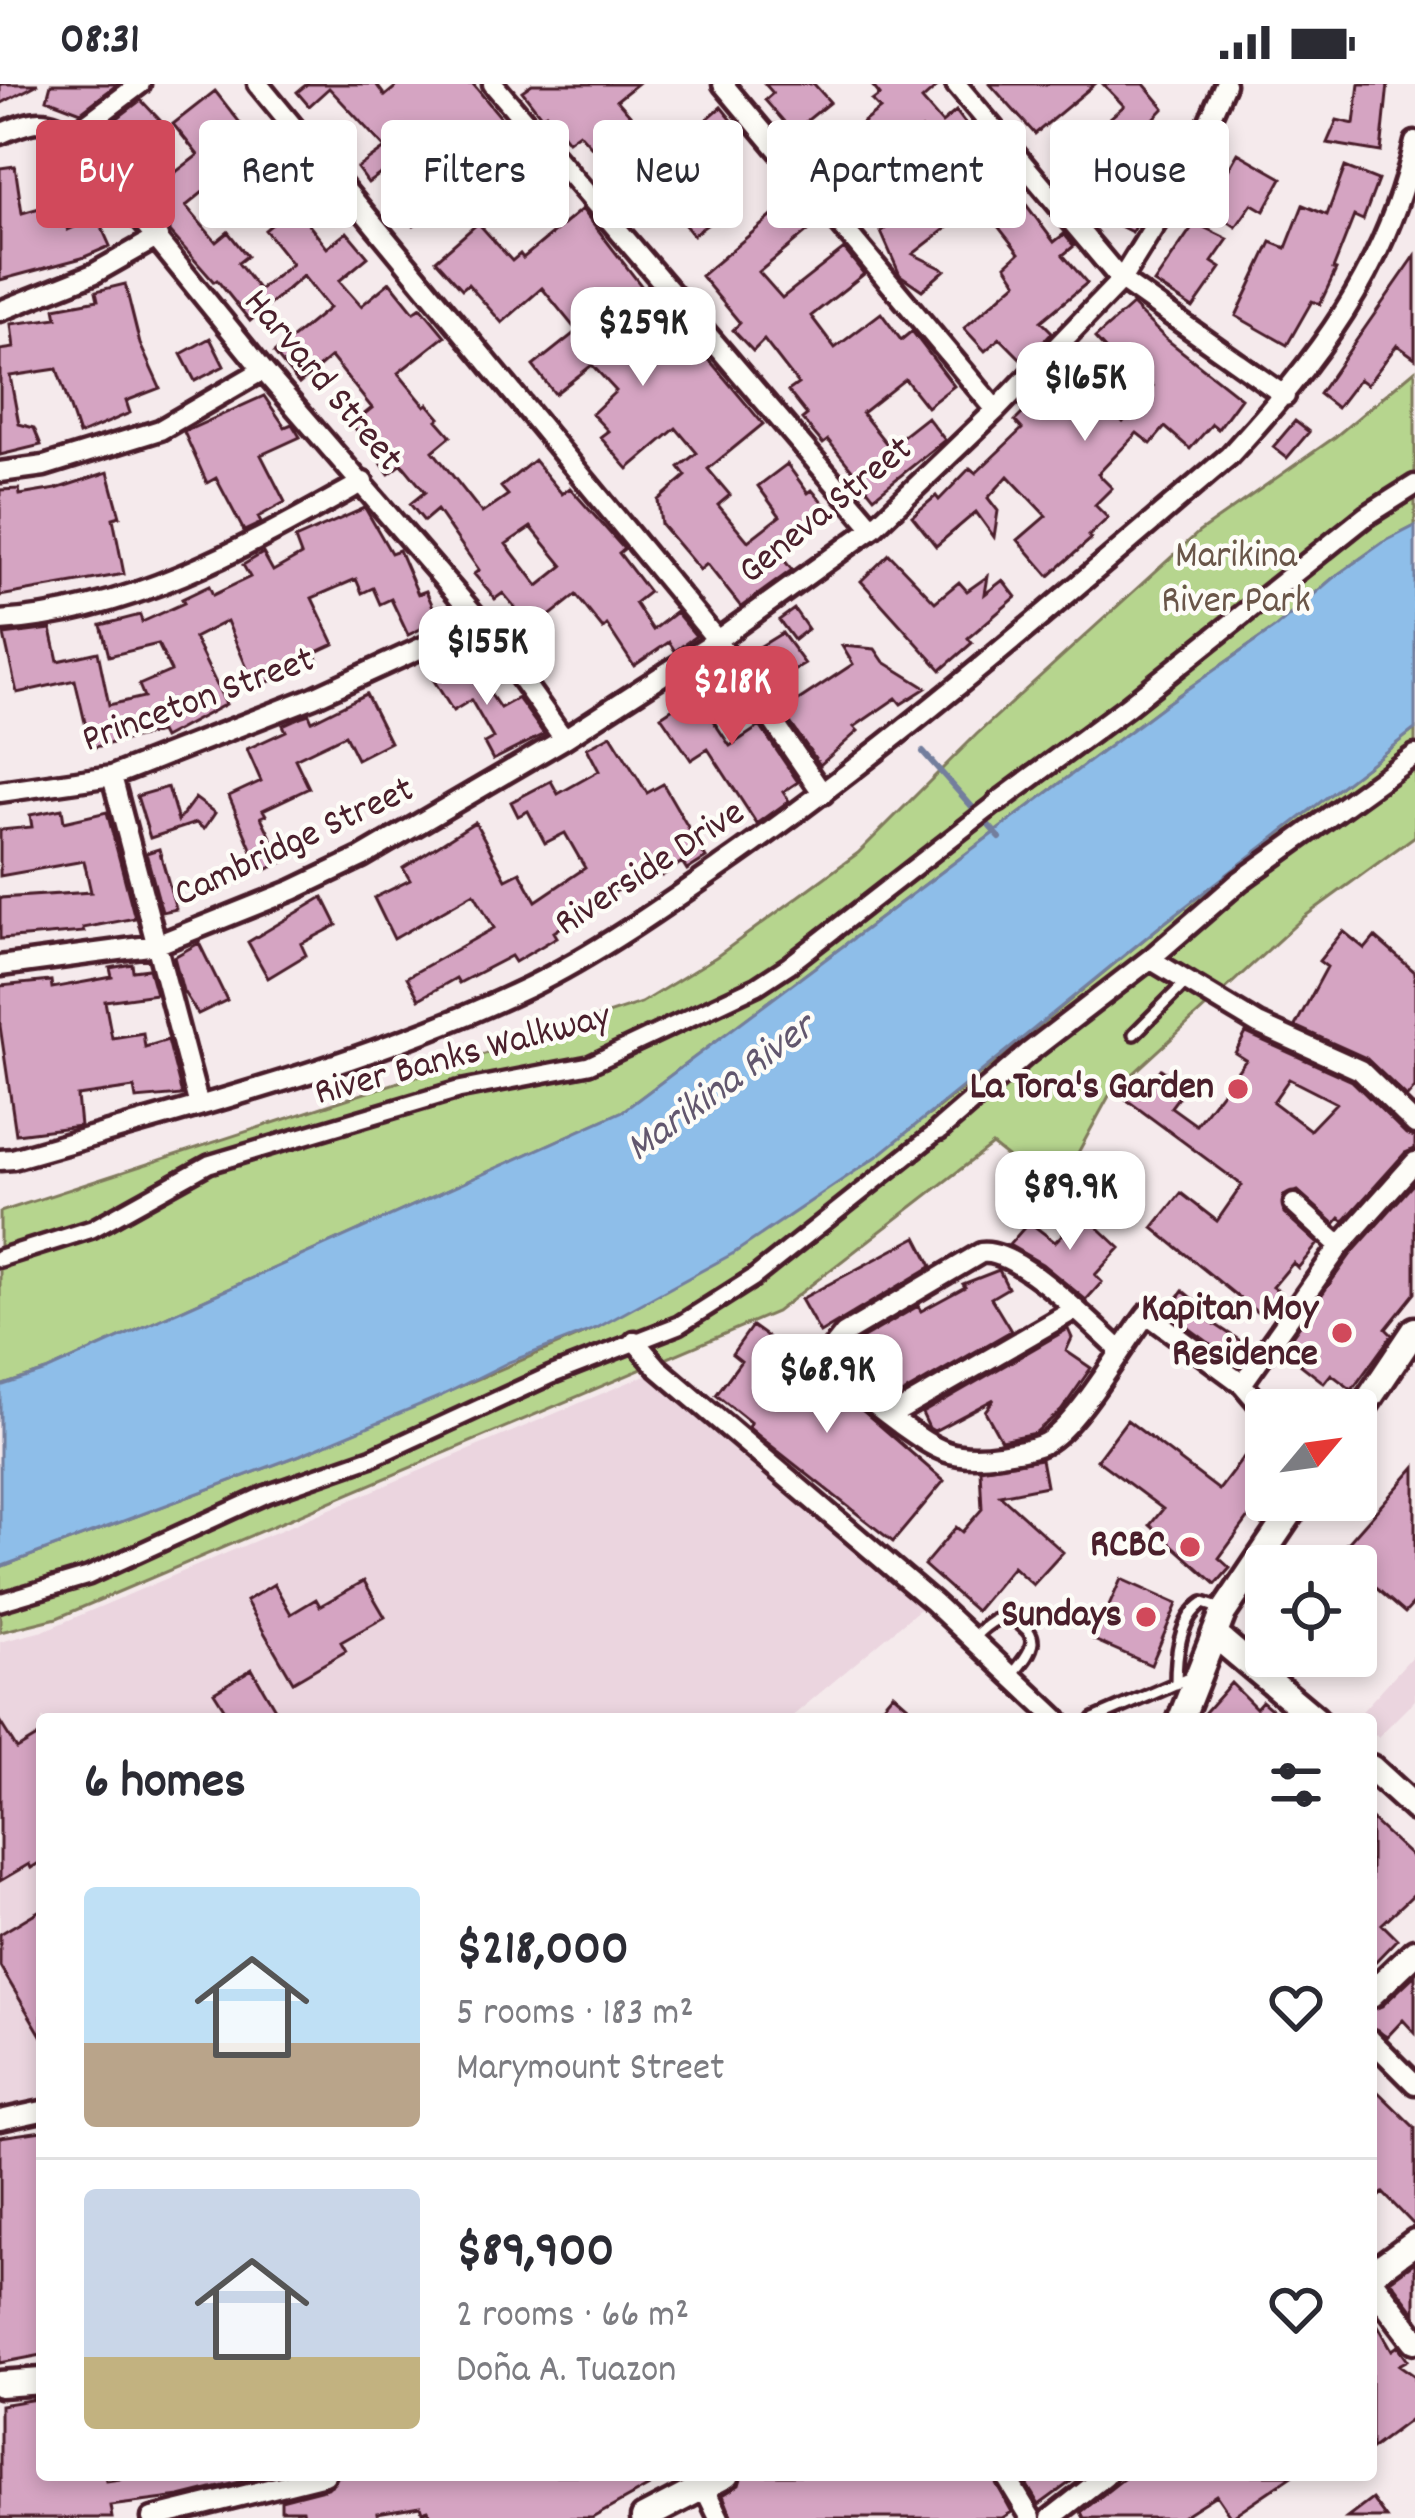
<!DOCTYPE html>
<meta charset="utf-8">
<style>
:root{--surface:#fff;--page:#f2f2f3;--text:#2b2b33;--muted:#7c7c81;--line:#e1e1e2;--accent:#d1495b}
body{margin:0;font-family:Dekko,sans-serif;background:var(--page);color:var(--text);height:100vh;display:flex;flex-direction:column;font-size:45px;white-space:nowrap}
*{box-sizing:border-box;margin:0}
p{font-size:39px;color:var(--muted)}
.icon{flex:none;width:66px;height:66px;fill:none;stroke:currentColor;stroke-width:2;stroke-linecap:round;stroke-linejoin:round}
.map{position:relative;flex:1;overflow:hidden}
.drawer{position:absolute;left:36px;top:1629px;width:1341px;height:768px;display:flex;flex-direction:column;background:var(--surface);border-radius:12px;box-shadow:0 6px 18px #0003}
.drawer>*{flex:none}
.guide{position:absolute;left:36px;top:36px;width:1344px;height:108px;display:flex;gap:24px}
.needle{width:78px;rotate:61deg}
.tools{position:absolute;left:1245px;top:1305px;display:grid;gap:24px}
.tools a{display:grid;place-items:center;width:132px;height:132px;border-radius:12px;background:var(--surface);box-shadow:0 6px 18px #0003;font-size:60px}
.price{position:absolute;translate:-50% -102px;padding:0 27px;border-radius:24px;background:#fff;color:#222;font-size:39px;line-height:78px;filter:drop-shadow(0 3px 6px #0008)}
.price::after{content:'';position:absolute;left:50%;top:72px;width:36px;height:27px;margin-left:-18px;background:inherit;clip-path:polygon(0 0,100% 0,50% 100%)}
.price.selected{background:var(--accent);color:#fff}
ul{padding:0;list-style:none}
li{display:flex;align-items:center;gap:36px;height:300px;padding:0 48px}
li+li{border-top:3px solid var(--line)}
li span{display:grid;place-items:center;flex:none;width:336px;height:240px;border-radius:12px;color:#555}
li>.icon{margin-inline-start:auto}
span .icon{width:144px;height:144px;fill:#fffc;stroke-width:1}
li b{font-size:51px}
h2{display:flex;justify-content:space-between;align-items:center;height:144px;padding:0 48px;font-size:51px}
.pill{padding:0 42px;border-radius:12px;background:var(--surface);box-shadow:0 6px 18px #0003;font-size:42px;line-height:108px}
.pill.selected{background:var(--accent);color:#fff}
.status{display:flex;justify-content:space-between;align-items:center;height:84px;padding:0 60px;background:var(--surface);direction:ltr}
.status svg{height:33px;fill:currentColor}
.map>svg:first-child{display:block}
</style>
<div class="status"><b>08:31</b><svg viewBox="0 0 49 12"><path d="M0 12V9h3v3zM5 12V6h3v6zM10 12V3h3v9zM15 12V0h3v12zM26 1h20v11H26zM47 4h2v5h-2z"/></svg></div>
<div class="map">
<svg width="1415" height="2434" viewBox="0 0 1415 2434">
<rect width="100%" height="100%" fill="#f5eaec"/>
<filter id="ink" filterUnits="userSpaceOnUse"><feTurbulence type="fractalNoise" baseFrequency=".00833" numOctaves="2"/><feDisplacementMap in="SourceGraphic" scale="24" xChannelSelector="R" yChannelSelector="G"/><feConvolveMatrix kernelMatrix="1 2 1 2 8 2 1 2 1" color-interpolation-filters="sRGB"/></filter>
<g filter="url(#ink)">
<path fill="#ebd5df" d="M648,1290L921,1524L789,1635H42V2021L0,2028V1558L43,1547Z
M1415,1569V1616L1378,1653L1371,1647V1635H1355Z"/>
<path fill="#b6d58e" stroke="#807a5c" stroke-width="3" d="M1415,286V442L1382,459L1333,494L1276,543L1163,622L623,1027L46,1287L0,1302V1128L641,919L716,873L858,769L977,650L1199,448L1335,353Z
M1415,645V752L1304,833L1109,1012L1055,1111L992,1061L776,1228L57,1534L0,1548V1483L300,1371L597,1244L935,1027L1159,843Z"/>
<path fill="#8ebee9" stroke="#737e9d" stroke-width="3" d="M1415,442V645L1159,843L879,1071L734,1169L597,1244L509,1278L441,1312L300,1371L0,1483V1302L46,1287L623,1027L1163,622L1276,543L1333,494L1382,459Z"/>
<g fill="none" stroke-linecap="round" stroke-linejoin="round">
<path stroke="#737e9d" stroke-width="6" d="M923,668L1000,754"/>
</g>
<path fill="#d5a4c2" stroke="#4a1f2b" stroke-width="3" fill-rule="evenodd" d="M0,0H38L0,20Z
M51,0H118L81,28L47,15Z
M307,0H376L385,12L399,0H473L513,48L504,56L510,64L414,142L404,130L423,116L394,80L368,99L357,84L385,64L329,4L309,22L297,8Z
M532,0H637L617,16L638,40L617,58L648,103L684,78L673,64L721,23L744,51L689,96L708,121L719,112L729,125L693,151L671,124L650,139L627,107L616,114L598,86L607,80L579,49L568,57L546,29L542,33L522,7Z
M765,0H814L830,18L793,48L765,16L773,9Z
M871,0H940L922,16L942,39L956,27L1054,158L1064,150L1074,162L1063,171L1087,199L1041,237L1052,248L1024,278L1000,254L985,267L964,244L1017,198L1006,181L1019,169L922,45L853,105L824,69L880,25L872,17L880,11Z
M990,0H1095L1035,50Z
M1103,0H1144L1164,24L1143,46L1174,68L1159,91L1140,78L1103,40L1124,22Z
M1359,0H1388L1381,68L1327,59L1337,36L1354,40Z
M215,7L248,49L257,42L278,67L247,93L250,97L233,110L220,94L186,122L216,158L228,148L247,172L238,179L259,206L292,180L265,146L294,122L327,164L347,148L368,173L339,197L361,222L390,198L414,228L421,223L445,252L398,289L425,322L428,320L440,334L437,336L451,352L433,367L482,429L508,411L501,403L534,376L562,410L570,404L624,465L619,469L649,508L635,519L653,546L676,528L696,552L675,567L669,558L634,582L607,541L603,545L576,511L533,545L503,509L495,515L474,490L479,486L437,426L424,437L410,420L425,408L402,380L389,390L352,340L372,324L331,273L299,300L274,269L329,224L303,192L250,237L217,196L214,198L170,148V142L146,111L198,71L173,40ZM531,443L563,482L538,502L506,460Z
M141,16L171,48L152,66L147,61L132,74L118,76L94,52Z
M1238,69L1282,94L1264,127L1252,120L1236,143L1207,123Z
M15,82L22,129L60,118L68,146L97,133L110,162L82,174L0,196V84Z
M1345,83L1378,96L1363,136L1354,132L1333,185L1336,186L1320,220L1312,217L1287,261L1236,232L1271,158L1286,164L1303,121L1327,131Z
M1112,97L1148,115L1132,148L1096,130Z
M933,105L957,136L913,170L945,186L922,206L900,191L881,148Z
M798,110L820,137L759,188L782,214L844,165L864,190L811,232L835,264L881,229L901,256L912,247L954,302L927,323L905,295L862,329L889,363L927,333L945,356L874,413L828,356L823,360L802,335L807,331L788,307L798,300L764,256L753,267L733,246L740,239L701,192Z
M582,125L656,221L660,217L763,340L708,385L730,411L718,421L748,457L780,432L758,402L787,380L808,409L812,406L825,421L773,462L792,486L741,523L707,480L700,486L661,440L658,416L686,392L679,383L697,369L676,344L628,385L600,353L608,347L592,330L616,307L592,281L555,310L533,282L577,247L542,204L502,239L468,200L462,205L436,176L478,139L512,177L520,170L523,174Z
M1195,139L1228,155L1212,178L1221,184L1193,224L1154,199Z
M1415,172V274L1397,261L1367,301L1359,295L1337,324L1319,310Z
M125,200L140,260L160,304L126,317L130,329L79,351L57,285L10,292L19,340L34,344L41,361L0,371V266L14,264L11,240L57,234L55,224L98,216L96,207Z
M1132,221L1166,255L1241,314L1218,345L1212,340L1190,365L1165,343L1151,360L1137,349L1098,390L1112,404L1095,421L1108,434L1089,452L1091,455L1049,492L1018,456L1046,432L1008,392L988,414L998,427L994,453L976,428L936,462L912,432L936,412L939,416L970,384L976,389L1022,345L1015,337L1052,300L1064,311L1082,294L1123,338L1153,302L1122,276L1118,279L1095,254Z
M210,254L224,282L195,297L181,270Z
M264,312L285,343L292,340L300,353L261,371L285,418L258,433L261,439L244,447L216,394L207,399L184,348Z
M1295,337L1309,348L1287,374L1273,363Z
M108,388L120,432L113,434L124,490L0,512V406L19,405L20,411L56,405Z
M365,424L391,469L399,466L418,510L426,507L439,536L408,551L391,515L380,520L373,504L362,509L356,495L312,514L334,560L315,569L319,578L255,603L227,537L194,554L226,620L163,654L160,648L91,664L75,596L17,609L4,551L51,545L58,577L98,568L109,621L144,613L139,601L171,587L158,560L109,572L101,541L140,531L142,538L184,519L182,515L209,502L213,511L250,493L243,481L263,469L273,487L301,471L295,455Z
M889,470L935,518L959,498L967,507L988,492L985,510L1003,496L1016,513L968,554L972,559L941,586L861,497Z
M794,525L808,545L794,556L779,536Z
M782,549L805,580L775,598L753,567Z
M842,562L875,565L884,578L926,604L901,620L896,614L854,643L858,647L820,681L782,627L853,580Z
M464,571L500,624L518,614L544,650L493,676L484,659L493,654L471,616L453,627L431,592Z
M720,585L743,617L712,635L730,662L760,642L798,698L783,708L789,717L757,740L708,665L691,676L661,632L710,600L706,593Z
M366,610L390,658L357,675L345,651L295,675L309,704L263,726L266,731L261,733L283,778L261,788L229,712L261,697L247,665L286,647L283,641L303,632L309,630L312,637Z
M611,651L647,709L663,700L706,774L687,786L682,778L662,792L658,786L609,811L554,848L557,853L515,878L511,872L459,899L456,894L419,915L407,893L494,844L474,809L394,855L374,814L410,796L403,784L475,738L506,795L520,788L536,817L585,784L565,749L545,759L528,727L518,732L511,718L551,697L558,710L599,687L587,664Z
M168,703L178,737L195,714L215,729L204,745L196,739L150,754L137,712Z
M62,725L64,738L107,728L135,834L83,844L84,848L0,855V814L91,808L84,777L0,792V746L32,743L30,731Z
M159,765L176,825L162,828L146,769Z
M323,813L337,841L301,860L306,871L268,894L248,858Z
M1343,847L1365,865L1375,853L1415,888V1004L1407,1013L1366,974L1295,942L1327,883L1319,877Z
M199,859L227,916L198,930L183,907L174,873Z
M132,880L133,887L149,885L156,910L105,917L112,954L143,949L145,963L168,956L182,1011L136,1015L134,1004L77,1012L80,1042L16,1050L0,942V902L51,897L52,904L112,893L110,884Z
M1246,949L1352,997L1406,1050L1415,1053V1065L1405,1069L1344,1137L1340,1134L1335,1140L1298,1107L1283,1112L1284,1129L1318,1160L1298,1184L1293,1179L1273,1203L1279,1207L1259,1230L1153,1144L1181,1109L1217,1137L1242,1101L1120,1011L1131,998L1144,1008L1161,985L1186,1003L1171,1023L1196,1041L1246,976L1235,969ZM1289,995L1336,1019L1310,1046L1273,1018Z
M1415,1098V1209L1386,1245L1392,1251L1352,1306L1331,1290L1324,1299L1301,1281L1307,1272L1290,1255L1351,1170Z
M1083,1129L1120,1164L1095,1191L1102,1198L1086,1216L1042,1180L1009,1161L1029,1138L1055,1158Z
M917,1153L932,1182L820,1249L801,1215Z
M999,1186L1008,1204L991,1214L1011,1247L891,1316L873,1284L864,1295L846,1273L853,1260L918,1222L921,1227L965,1203L963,1200Z
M1183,1207L1214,1233L1210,1237L1251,1264L1239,1281L1167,1228Z
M752,1242L831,1299L944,1397L893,1458L760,1353L748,1343L751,1339L716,1311L741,1277L732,1270Z
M1068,1245L1072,1254L1066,1267L1091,1284L1061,1327L1035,1349L1001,1356L985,1327L994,1315L934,1347L929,1344L922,1329Z
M1127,1336L1219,1406L1256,1357L1266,1365V1410L1219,1474L1230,1484L1216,1500L1150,1441L1163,1425L1097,1376Z
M1041,1375L1046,1402L1000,1411L1063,1468L1033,1501L1013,1483L976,1527L924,1481L956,1443L962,1448L982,1425L980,1385Z
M1415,1383V1518L1405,1529L1375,1503L1365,1515L1356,1507V1482L1342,1479L1336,1466L1348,1459Z
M1121,1495L1177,1520L1151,1581L1094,1556Z
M364,1497L385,1533L341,1558L346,1567L293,1598L246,1517L274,1500L291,1530L316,1515L320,1522Z
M252,1585L264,1606L281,1635H231L214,1608Z
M1231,1599L1256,1624L1262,1617L1283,1635H1199Z
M893,1609L923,1635H871Z
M0,1638L17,1665L42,1650V1777L31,1784L29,1780L0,1797Z
M1371,1735L1415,1776V1809L1382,1840L1397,1855L1371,1882Z
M42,1825V1953L0,1882V1850Z
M1415,1891V1949L1403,1936L1387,1953L1371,1943V1926L1382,1922Z
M1371,2001L1415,2044V2142L1383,2109L1371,2119V2067L1381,2060L1371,2050Z
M42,2047V2271L0,2279V2053Z
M1415,2178V2229L1390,2196Z
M1371,2229L1392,2266L1398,2262L1408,2276L1399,2281L1415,2292V2332L1371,2365Z
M42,2314V2391H105L106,2397L147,2391H256V2394L180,2413L110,2422L112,2434H0V2321Z
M347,2391H669L592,2434H432L428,2426L422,2428L420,2422L377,2429L378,2434H305L303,2426H281V2416L328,2404L338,2392Z
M742,2391H992L1012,2428L1002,2434H732L723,2411L739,2401Z
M1021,2391H1080L1039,2421Z
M1128,2391H1293L1231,2433L1216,2411L1180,2434H1084L1081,2428Z
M1372,2415L1386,2434H1347Z"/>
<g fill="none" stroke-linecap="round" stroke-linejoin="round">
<g stroke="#4a1f2b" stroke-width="18">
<path id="service" d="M1134,950L1185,899
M973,1554C988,1539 1004,1524 1023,1542C1029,1547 1032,1551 1032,1558C1031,1570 1018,1583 1011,1592
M1176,1600C1176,1572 1179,1535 1203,1519L1222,1525
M1094,1635L1191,1593"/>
</g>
<g stroke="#4a1f2b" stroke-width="24">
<path id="pedestrian" d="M0,1174L92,1145L209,1080L458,1006L589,981L757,902L789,881L998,718
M0,1518L88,1492L267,1410L373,1373L551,1291L679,1241L753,1194L939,1046"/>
</g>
<g stroke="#4a1f2b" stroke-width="27">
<path id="minor" d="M258,0L717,556L823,710
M493,0L873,444
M723,0L996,326
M956,0L1121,196L1285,312
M0,50C27,38 47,30 72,51L263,286L480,537L564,655
M72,51L140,0
M0,227L93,190L158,153
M0,388L44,382L160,346L263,286
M0,537C133,529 250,461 363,398
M112,692L199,1022
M0,708L112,692L314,613L480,537
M998,718L1128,622L1366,432L1415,401
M1150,875L1258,940L1360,986L1415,1040
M0,882L156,861L293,806L362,773L564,655L717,556L873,444L996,326L1121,196L1184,94L1225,0
M939,1046L1028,969L1150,875L1240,797L1415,671
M0,1076L13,1075C186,1025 366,981 529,903C602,867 670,818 736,772C909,650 1068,509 1229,372C1317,276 1386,188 1415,58
M1294,1120L1340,1162
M635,1257L658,1284L933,1518L1057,1635
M1121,1267C1093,1242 1017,1163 981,1169L844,1250L829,1269C839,1298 877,1322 900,1340C938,1367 952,1377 1000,1370C1015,1367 1032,1366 1045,1359C1077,1342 1122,1262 1147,1230L1242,1300L1266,1328
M1242,1300L1340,1162L1415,1078
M890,1332L1074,1226
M1371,1956L1415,2000
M0,2036L42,2027
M698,2391L719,2434
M1005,2391L1031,2434
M152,2434L325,2391
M1051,2434L1106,2391"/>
</g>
<g stroke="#4a1f2b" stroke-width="33">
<path id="tertiary" d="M1356,1334L1415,1246
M1215,1551L1315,1635
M1181,1635L1223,1529L1299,1416
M1371,1684L1415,1724
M1371,1910L1415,1868
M1371,2190L1415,2158
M1371,2198L1415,2256
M0,2300L42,2297
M644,2434L726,2391"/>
</g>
<use href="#service" stroke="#fdfcf7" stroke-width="9"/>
<use href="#pedestrian" stroke="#fdfcf7" stroke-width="15"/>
<use href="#minor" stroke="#fdfcf7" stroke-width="18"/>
<use href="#tertiary" stroke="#fdfcf7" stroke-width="24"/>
</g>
</g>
<g fill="#d1495b" stroke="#fdfcf7" stroke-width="4.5">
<circle cx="1238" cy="1005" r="12"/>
<circle cx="1342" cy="1249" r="12"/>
<circle cx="1190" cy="1463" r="12"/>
<circle cx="1146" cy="1533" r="12"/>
</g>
<g text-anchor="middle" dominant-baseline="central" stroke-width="9" stroke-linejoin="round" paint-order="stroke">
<g font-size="39" fill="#4a1f2b" stroke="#fdfcf7">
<text transform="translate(321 298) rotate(50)">Harvard Street</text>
<text transform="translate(827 428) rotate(-39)">Geneva Street</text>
<text transform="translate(199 618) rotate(-20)">Princeton Street</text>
<text transform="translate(295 760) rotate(-25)">Cambridge Street</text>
<text transform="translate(651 786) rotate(-33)">Riverside Drive</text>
<text transform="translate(463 973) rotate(-15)">River Banks Walkway</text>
</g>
<g font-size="39" fill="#6a5649" stroke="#fdfcf7">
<text x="1236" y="474">Marikina<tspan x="1236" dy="45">River Park</tspan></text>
</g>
<g font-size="39" font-weight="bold" fill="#4a1f2b" stroke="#fdfcf7" text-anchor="end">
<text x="1214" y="1005">La Tora's Garden</text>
<text x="1318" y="1227">Kapitan Moy<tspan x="1318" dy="45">Residence</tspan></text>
<text x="1166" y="1463">RCBC</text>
<text x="1122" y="1533">Sundays</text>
</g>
<g font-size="42" font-style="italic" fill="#62576e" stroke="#fdfcf7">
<text transform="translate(722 1006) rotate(-36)">Marikina River</text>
</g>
</g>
</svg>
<div class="tools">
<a><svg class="needle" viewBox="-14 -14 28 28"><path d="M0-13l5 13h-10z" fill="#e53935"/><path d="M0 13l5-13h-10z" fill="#7c7c81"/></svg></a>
<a><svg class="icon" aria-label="locate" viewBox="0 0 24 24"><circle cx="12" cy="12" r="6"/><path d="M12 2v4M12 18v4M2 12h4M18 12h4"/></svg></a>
</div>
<b class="price" style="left:643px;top:305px">$259K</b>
<b class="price" style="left:1085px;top:360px">$165K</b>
<b class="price" style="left:487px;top:624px">$155K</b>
<b class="price selected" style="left:732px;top:664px">$218K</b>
<b class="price" style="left:1070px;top:1169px">$89.9K</b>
<b class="price" style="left:827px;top:1352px">$68.9K</b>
<div class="guide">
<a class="pill selected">Buy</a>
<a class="pill">Rent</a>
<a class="pill">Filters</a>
<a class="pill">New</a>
<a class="pill">Apartment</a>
<a class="pill">House</a>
</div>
<section class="drawer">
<h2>6 homes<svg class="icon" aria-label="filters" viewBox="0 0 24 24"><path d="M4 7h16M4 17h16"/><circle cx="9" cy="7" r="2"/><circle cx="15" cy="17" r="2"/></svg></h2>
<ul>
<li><span style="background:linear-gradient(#bfe0f5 65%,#b9a48a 0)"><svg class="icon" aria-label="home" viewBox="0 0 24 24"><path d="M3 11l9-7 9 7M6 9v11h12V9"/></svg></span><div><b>$218,000</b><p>5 rooms · 183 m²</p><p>Marymount Street</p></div><svg class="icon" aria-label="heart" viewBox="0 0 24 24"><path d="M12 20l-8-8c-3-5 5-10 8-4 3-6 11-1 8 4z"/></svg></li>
<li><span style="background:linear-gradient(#c9d6e8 70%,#c2b280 0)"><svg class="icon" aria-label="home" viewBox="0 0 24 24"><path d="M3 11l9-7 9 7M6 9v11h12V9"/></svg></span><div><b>$89,900</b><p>2 rooms · 66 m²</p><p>Doña A. Tuazon</p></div><svg class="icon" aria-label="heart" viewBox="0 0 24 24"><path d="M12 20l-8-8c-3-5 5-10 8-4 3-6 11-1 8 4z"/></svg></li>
</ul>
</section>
</div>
